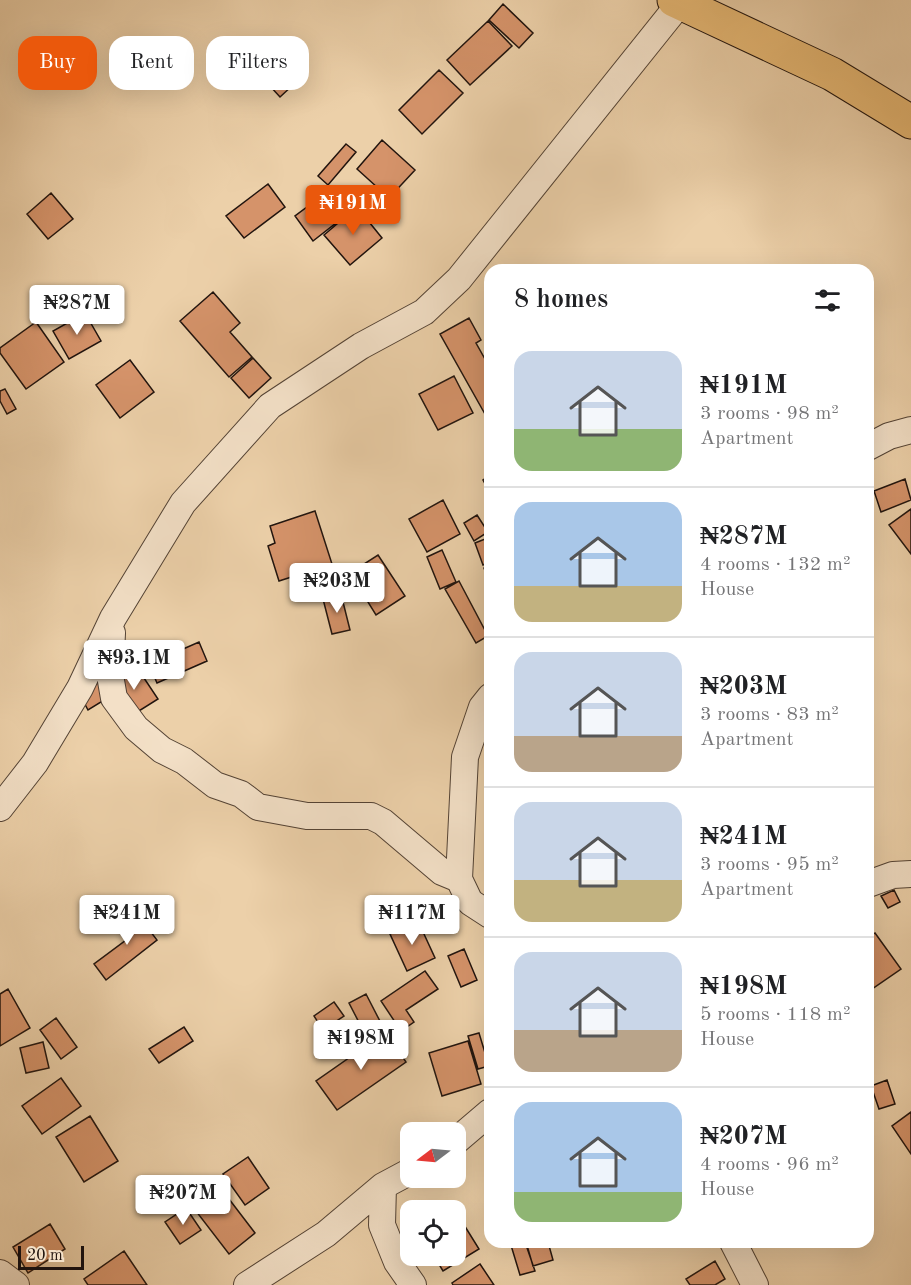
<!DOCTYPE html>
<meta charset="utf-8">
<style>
:root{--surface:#fff;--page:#f6f6f6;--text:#202124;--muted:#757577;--line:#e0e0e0;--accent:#ea580c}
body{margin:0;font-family:"Old Standard TT",serif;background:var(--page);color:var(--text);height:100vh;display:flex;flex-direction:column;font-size:22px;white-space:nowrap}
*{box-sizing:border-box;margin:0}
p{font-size:20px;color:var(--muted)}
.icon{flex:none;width:33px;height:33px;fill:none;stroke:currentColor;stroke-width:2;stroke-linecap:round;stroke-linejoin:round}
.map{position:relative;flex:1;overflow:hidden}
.side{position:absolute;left:484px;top:264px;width:390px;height:984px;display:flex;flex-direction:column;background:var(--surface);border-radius:18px;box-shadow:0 6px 24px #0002}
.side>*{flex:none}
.hud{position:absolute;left:18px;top:36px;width:376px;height:54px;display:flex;gap:12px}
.needle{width:39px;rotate:254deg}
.tools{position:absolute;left:400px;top:1122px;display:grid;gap:12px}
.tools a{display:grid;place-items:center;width:66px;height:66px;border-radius:12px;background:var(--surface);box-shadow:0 6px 24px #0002;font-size:30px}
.scale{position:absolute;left:18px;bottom:15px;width:66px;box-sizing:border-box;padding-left:6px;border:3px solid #21140e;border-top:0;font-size:16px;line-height:21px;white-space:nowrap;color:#21140e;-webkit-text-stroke:4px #f3e0c7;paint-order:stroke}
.price{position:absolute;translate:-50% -51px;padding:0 14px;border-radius:6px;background:#fff;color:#222;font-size:20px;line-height:39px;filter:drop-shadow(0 2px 3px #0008)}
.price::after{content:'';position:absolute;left:50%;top:36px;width:18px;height:14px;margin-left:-9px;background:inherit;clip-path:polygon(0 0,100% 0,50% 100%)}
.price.selected{background:var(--accent);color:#fff}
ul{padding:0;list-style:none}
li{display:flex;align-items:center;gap:18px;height:150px;padding:0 30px}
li+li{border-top:2px solid var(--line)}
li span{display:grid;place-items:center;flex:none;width:168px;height:120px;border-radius:18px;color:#555}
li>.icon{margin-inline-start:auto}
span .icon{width:72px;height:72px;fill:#fffc;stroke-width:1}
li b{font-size:26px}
h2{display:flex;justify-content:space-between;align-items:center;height:72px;padding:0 30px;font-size:26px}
.tag{padding:0 21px;border-radius:18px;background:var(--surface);box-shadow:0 6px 24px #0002;font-size:21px;line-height:54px}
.tag.selected{background:var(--accent);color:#fff}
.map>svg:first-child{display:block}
</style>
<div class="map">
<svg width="911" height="1285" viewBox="0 0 911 1285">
<rect width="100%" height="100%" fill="#ecd0a9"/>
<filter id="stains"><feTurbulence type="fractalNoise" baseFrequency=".00333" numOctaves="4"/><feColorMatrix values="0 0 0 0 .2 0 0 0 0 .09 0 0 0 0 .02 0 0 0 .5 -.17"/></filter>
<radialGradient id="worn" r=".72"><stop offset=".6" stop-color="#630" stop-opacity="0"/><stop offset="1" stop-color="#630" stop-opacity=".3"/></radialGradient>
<path fill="#d5936a" stroke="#21140e" stroke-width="1.5" d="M503,4L533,33L519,48L489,20Z
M488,21L512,46L470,85L447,60Z
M439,70L463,93L422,134L399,110Z
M283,73L294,84L280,97L270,86Z
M382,140L415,170L389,198L357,169Z
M346,144L356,152L328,185L318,176Z
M268,184L285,207L244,238L226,216Z
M359,186L368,197L357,207L347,196Z
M51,193L73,219L48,239L27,214Z
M323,195L341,219L313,241L295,216Z
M357,207L382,238L350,265L324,235Z
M213,292L240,323L230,332L252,357L229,377L180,321Z
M85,313L101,341L69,359L53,331Z
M469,318L481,340L476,343L490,368V423L440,334Z
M36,322L64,362L26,389L0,353V348Z
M253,358L271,378L249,398L231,378Z
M130,360L154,392L120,418L96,385Z
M454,376L473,413L438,430L419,394Z
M5,389L16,409L7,414L0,401V391Z
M490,475V493L483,480Z
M905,479L911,500L881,512L874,491Z
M443,500L460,534L427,552L409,519Z
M911,509V554L889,525Z
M315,511L332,564L279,581L268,546L275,543L270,526Z
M477,515L488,532L474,541L464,523Z
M490,537V562L483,565L475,543Z
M442,550L456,582L440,589L427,557Z
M378,555L405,596L376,615L350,573Z
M490,565V580H489L484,568Z
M459,581L488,636L476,643L445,589Z
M341,594L350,630L332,634L323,599Z
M199,642L207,661L157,683L149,664Z
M136,666L158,699L131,716L110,684Z
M105,678L114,694L88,710L79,693Z
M894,890L900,902L888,908L881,896Z
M135,911L157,940L106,980L94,964L130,937L119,923Z
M418,921L435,958L407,971L390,934Z
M875,933L901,969L869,991L868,938Z
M464,949L477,980L461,987L448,956Z
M425,971L438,989L406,1010L414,1022L401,1031L381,1001Z
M8,989L30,1028L0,1046V994Z
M366,994L384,1029L367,1038L349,1003Z
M334,1002L344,1016L323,1030L314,1016Z
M56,1018L77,1047L61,1059L40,1030Z
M184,1027L193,1041L159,1063L149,1049Z
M386,1032L406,1062L337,1110L316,1081Z
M479,1033L489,1066L478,1069L468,1036Z
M468,1041L481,1084L442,1096L429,1053Z
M43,1042L49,1068L26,1073L20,1048Z
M61,1078L81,1106L42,1134L22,1106Z
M887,1080L895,1104L879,1109L871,1086Z
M911,1112V1154L892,1126Z
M90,1116L118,1161L84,1182L56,1137Z
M248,1157L269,1188L245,1205L223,1174Z
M216,1182L255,1233L229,1254L189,1202Z
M186,1208L201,1230L180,1244L165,1222Z
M461,1220L479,1249L443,1271L434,1256H456V1223Z
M50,1224L65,1249L28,1273L13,1247Z
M510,1242H525L535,1271L520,1275Z
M526,1242H548L553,1260L533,1266Z
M124,1251L147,1285H88L84,1279Z
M715,1261L725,1279L715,1285H690L686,1279Z
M480,1264L494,1285H453L452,1283Z"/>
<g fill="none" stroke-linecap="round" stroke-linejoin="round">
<g stroke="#544335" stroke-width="28">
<path id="minor" d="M868,447L889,436L911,430
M112,633L110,675L114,698L136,728L162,750L184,761L215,785L241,794L258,807L307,816H371L383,822L442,872L459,879
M490,697L482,707L465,757L459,879L470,902L490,915
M0,808L35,763L80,688L113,618L183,503L270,406L361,346L424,312L459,279L680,3
M868,884L893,875L911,874
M456,1141L490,1112
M383,1186L382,1225L397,1262L413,1285
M733,1242L755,1285
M0,1273L16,1285
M247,1285L326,1234L383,1186L411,1171"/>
</g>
<g stroke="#21140e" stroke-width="35">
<path id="major" d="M674,0L832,74L911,122"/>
</g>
<use href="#minor" stroke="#f3e0c7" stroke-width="26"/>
<use href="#major" stroke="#e6b874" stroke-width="33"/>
</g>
<rect width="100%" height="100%" filter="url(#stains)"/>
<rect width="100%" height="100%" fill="url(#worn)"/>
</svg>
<div class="tools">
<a><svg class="needle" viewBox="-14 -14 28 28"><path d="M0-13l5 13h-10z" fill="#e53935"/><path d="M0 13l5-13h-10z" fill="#757577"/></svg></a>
<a><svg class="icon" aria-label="locate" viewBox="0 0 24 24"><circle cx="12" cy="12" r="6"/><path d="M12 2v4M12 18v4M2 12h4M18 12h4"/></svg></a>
</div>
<div class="scale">20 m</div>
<b class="price selected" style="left:353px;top:236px">₦191M</b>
<b class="price" style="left:77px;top:336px">₦287M</b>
<b class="price" style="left:337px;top:614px">₦203M</b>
<b class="price" style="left:134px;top:691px">₦93.1M</b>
<b class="price" style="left:127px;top:946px">₦241M</b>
<b class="price" style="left:412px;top:946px">₦117M</b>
<b class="price" style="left:361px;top:1071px">₦198M</b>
<b class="price" style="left:183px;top:1226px">₦207M</b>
<div class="hud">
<a class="tag selected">Buy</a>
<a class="tag">Rent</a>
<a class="tag">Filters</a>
</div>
<section class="side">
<h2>8 homes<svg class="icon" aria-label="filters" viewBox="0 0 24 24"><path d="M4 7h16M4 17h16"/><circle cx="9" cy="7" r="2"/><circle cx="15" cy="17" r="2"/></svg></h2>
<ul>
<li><span style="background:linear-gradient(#c9d6e8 65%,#8fb573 0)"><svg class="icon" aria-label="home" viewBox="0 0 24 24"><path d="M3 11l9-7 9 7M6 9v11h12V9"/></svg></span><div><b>₦191M</b><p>3 rooms · 98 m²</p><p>Apartment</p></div></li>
<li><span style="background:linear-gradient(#a9c7e8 70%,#c2b280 0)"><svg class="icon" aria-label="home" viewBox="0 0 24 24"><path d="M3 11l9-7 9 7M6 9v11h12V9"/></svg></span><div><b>₦287M</b><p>4 rooms · 132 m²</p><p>House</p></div></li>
<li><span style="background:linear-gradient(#c9d6e8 70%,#b9a48a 0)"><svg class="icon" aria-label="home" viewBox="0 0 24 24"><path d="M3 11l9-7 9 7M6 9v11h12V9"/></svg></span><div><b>₦203M</b><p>3 rooms · 83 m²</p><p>Apartment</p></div></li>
<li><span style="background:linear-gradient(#c9d6e8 65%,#c2b280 0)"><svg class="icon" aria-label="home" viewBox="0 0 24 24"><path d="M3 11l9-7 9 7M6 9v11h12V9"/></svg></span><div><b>₦241M</b><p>3 rooms · 95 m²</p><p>Apartment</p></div></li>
<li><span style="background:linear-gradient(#c9d6e8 65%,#b9a48a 0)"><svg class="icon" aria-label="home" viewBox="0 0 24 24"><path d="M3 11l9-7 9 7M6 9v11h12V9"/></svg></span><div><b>₦198M</b><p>5 rooms · 118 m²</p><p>House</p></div></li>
<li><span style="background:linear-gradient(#a9c7e8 75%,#8fb573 0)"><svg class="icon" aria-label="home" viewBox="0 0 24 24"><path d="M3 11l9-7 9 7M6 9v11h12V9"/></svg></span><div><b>₦207M</b><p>4 rooms · 96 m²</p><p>House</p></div></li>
</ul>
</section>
</div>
